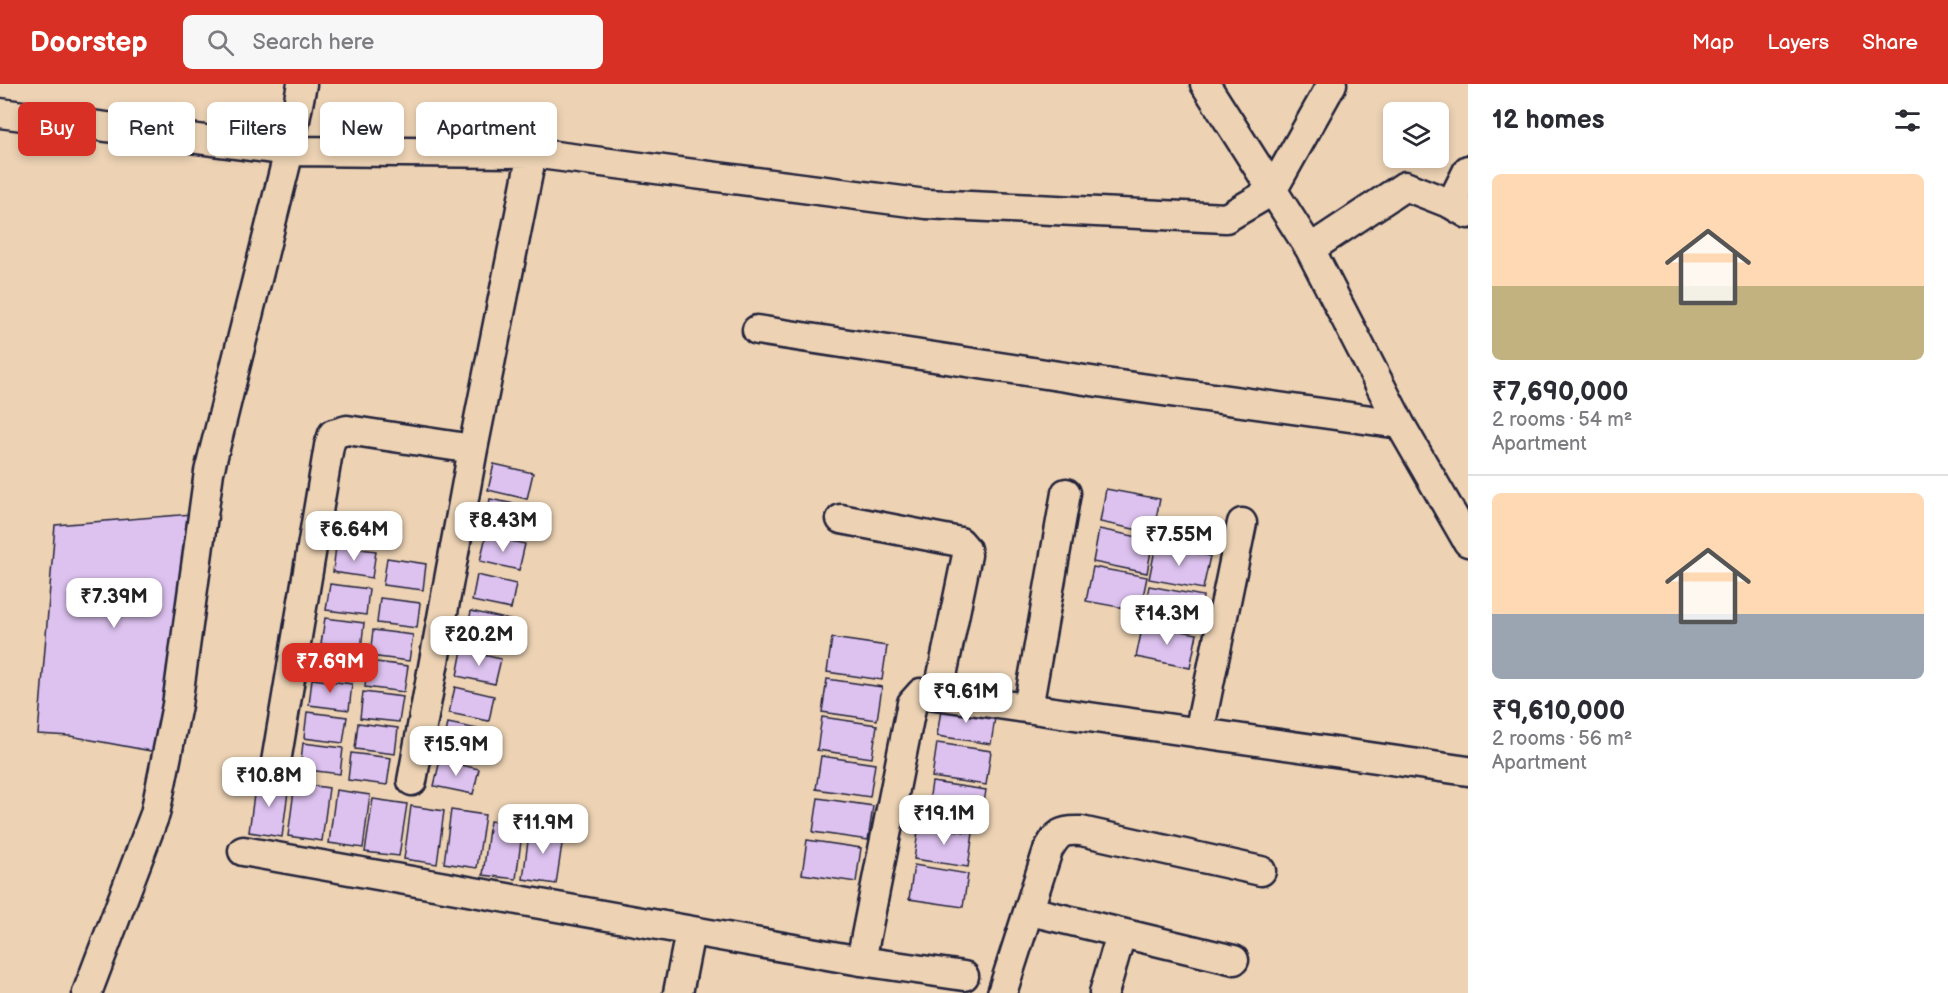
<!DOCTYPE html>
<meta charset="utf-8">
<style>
:root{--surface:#fff;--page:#f7f7f7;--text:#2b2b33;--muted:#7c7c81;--line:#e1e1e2;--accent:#d93025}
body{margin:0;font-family:"Balsamiq Sans",sans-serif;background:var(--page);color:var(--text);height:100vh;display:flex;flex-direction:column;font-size:22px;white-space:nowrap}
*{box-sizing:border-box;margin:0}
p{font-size:20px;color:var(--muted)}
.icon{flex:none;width:33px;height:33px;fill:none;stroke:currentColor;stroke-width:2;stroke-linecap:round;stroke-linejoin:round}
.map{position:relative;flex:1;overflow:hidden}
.side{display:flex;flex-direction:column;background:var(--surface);width:480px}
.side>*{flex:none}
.top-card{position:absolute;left:18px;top:18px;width:570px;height:54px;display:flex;gap:12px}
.tools{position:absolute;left:1383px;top:18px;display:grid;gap:12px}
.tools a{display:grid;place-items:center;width:66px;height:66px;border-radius:9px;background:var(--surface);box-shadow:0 3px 9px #0003;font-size:30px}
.price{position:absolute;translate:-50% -51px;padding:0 14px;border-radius:12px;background:#fff;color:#222;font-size:20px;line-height:39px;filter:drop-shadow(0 2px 3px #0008)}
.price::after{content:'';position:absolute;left:50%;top:36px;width:18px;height:14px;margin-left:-9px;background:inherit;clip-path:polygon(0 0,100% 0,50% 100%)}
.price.current{background:var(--accent);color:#fff}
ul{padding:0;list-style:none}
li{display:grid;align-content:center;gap:12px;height:318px;padding:0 24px}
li+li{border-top:2px solid var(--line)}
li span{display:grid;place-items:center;height:186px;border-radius:9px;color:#555}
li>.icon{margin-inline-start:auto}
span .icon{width:108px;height:108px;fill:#fffc;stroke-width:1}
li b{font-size:26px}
h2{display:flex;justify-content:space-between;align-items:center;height:72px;padding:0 24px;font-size:26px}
.chip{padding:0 21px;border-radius:9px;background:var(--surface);box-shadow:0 3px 9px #0003;font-size:21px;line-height:54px}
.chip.current{background:var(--accent);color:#fff}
header{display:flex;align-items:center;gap:36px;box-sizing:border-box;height:84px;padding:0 30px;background:var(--accent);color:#fff}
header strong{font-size:28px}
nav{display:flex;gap:33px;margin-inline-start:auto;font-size:21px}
.search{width:420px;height:54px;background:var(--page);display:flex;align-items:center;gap:15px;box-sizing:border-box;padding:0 21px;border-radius:9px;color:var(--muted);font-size:22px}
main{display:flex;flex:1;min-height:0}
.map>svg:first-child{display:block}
</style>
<header>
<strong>Doorstep</strong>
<div class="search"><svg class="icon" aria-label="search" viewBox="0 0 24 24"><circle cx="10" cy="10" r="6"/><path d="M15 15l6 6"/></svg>Search here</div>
<nav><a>Map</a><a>Layers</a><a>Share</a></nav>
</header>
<main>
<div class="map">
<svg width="1468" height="909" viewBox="0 0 1468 909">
<rect width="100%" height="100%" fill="#edd3b4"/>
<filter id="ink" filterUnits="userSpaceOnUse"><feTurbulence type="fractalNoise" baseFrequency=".0167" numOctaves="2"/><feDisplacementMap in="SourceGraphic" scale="12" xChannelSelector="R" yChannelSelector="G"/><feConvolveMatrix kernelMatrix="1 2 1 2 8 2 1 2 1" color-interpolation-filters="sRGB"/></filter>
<g filter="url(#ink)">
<path fill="#ddc2f0" stroke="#22223b" stroke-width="1.5" d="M494,380L533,389L527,415L488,406Z
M1106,405L1160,415L1153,449L1100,438Z
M490,415L529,423L524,449L485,441Z
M192,430L162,669L70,652L38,650L55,441Z
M1099,445L1153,456L1147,489L1093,478Z
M486,452L525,460L519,486L480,477Z
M1156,461L1210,472L1203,505L1149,495Z
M336,462L376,467L372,494L333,488Z
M387,474L426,480L423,506L383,501Z
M1093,483L1147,493L1140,527L1086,517Z
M477,491L516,500L511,525L472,517Z
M330,500L369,505L366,531L326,526Z
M1149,502L1203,512L1197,545L1143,535Z
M380,514L420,519L417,544L377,539Z
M471,527L510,536L505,561L466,553Z
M325,534L364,539L361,565L321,560Z
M1143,540L1197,550L1190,584L1136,573Z
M373,546L413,551L409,577L370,572Z
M832,554L887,562L882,596L827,588Z
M318,565L357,571L354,597L315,592Z
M462,566L501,575L495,600L457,592Z
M368,577L408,582L404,608L365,603Z
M312,595L352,600L349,626L309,621Z
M827,595L882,603L877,636L822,628Z
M455,603L494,612L489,637L449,629Z
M363,608L403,613L399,638L360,634Z
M942,619L996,627L991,660L937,652Z
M307,628L347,633L343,659L304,654Z
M822,633L877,641L872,674L817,666Z
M358,639L398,644L395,670L355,665Z
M448,639L487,647L482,673L443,665Z
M303,659L343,664L340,690L300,685Z
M937,659L991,667L986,701L932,693Z
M351,669L391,674L387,701L348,696Z
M821,672L875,680L870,713L816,705Z
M440,676L479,685L473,710L434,702Z
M256,696L289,700L282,753L249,748Z
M932,698L986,706L981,739L927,731Z
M295,699L329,704L322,757L288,752Z
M336,706L370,711L363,764L329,759Z
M818,714L873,722L868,756L813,748Z
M373,715L407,720L399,772L365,768Z
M411,722L444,727L437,780L404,775Z
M451,726L485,731L477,784L444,779Z
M490,737L523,742L516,795L483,791Z
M919,741L973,749L968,783L914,775Z
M530,742L564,747L556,800L523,795Z
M807,756L861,764L856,798L802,790Z
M914,781L968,790L963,823L909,815Z"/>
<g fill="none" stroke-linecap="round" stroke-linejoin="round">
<g stroke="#22223b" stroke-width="33">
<path id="minor" d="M1205,0L1310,165L1400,340L1468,458
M0,29L289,67L532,69L926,120L1226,134L1272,107L1332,0
M1451,120L1468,86
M1310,165L1405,102L1451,120L1468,130
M757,246L1098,298L1400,340
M841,435L960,458L966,465L967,471L938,611
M1028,624L1066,409
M1199,649L1242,439
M276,678L329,362L333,350L347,346L473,365
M412,697L473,365L532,69
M243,767L861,877L964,892
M1030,827L1234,876
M861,877L912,619L921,609L1468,687
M87,909L155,730L177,621L209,388L289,67L302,0
M678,909L690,848
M1002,909L1048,766C1058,749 1061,746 1081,747L1261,787
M1104,909L1121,850"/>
</g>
<use href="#minor" stroke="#edd3b4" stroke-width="28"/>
</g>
</g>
</svg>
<div class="tools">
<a><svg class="icon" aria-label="layers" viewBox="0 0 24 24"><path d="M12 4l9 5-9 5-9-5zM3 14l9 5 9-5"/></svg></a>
</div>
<b class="price" style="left:503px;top:469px">₹8.43M</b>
<b class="price" style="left:354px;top:478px">₹6.64M</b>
<b class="price" style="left:1179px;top:483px">₹7.55M</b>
<b class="price" style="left:114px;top:545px">₹7.39M</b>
<b class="price" style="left:1167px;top:562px">₹14.3M</b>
<b class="price" style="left:479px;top:583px">₹20.2M</b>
<b class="price current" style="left:330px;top:610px">₹7.69M</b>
<b class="price" style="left:966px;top:640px">₹9.61M</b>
<b class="price" style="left:456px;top:693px">₹15.9M</b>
<b class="price" style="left:269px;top:724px">₹10.8M</b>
<b class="price" style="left:944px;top:762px">₹19.1M</b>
<b class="price" style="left:543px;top:771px">₹11.9M</b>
<div class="top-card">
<a class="chip current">Buy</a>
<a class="chip">Rent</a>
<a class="chip">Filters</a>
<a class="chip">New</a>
<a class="chip">Apartment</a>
</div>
</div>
<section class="side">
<h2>12 homes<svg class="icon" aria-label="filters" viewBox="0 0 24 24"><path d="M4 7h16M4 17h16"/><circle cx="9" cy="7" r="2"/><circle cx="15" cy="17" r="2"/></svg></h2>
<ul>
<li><span style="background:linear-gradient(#ffd9b3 60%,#c2b280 0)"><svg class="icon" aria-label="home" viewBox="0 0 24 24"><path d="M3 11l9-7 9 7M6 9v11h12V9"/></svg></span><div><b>₹7,690,000</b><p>2 rooms · 54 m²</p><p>Apartment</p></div></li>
<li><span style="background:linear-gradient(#ffd9b3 65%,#9aa5b1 0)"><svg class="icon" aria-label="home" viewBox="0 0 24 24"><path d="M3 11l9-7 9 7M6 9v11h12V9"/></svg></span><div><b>₹9,610,000</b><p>2 rooms · 56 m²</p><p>Apartment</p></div></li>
</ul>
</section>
</main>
